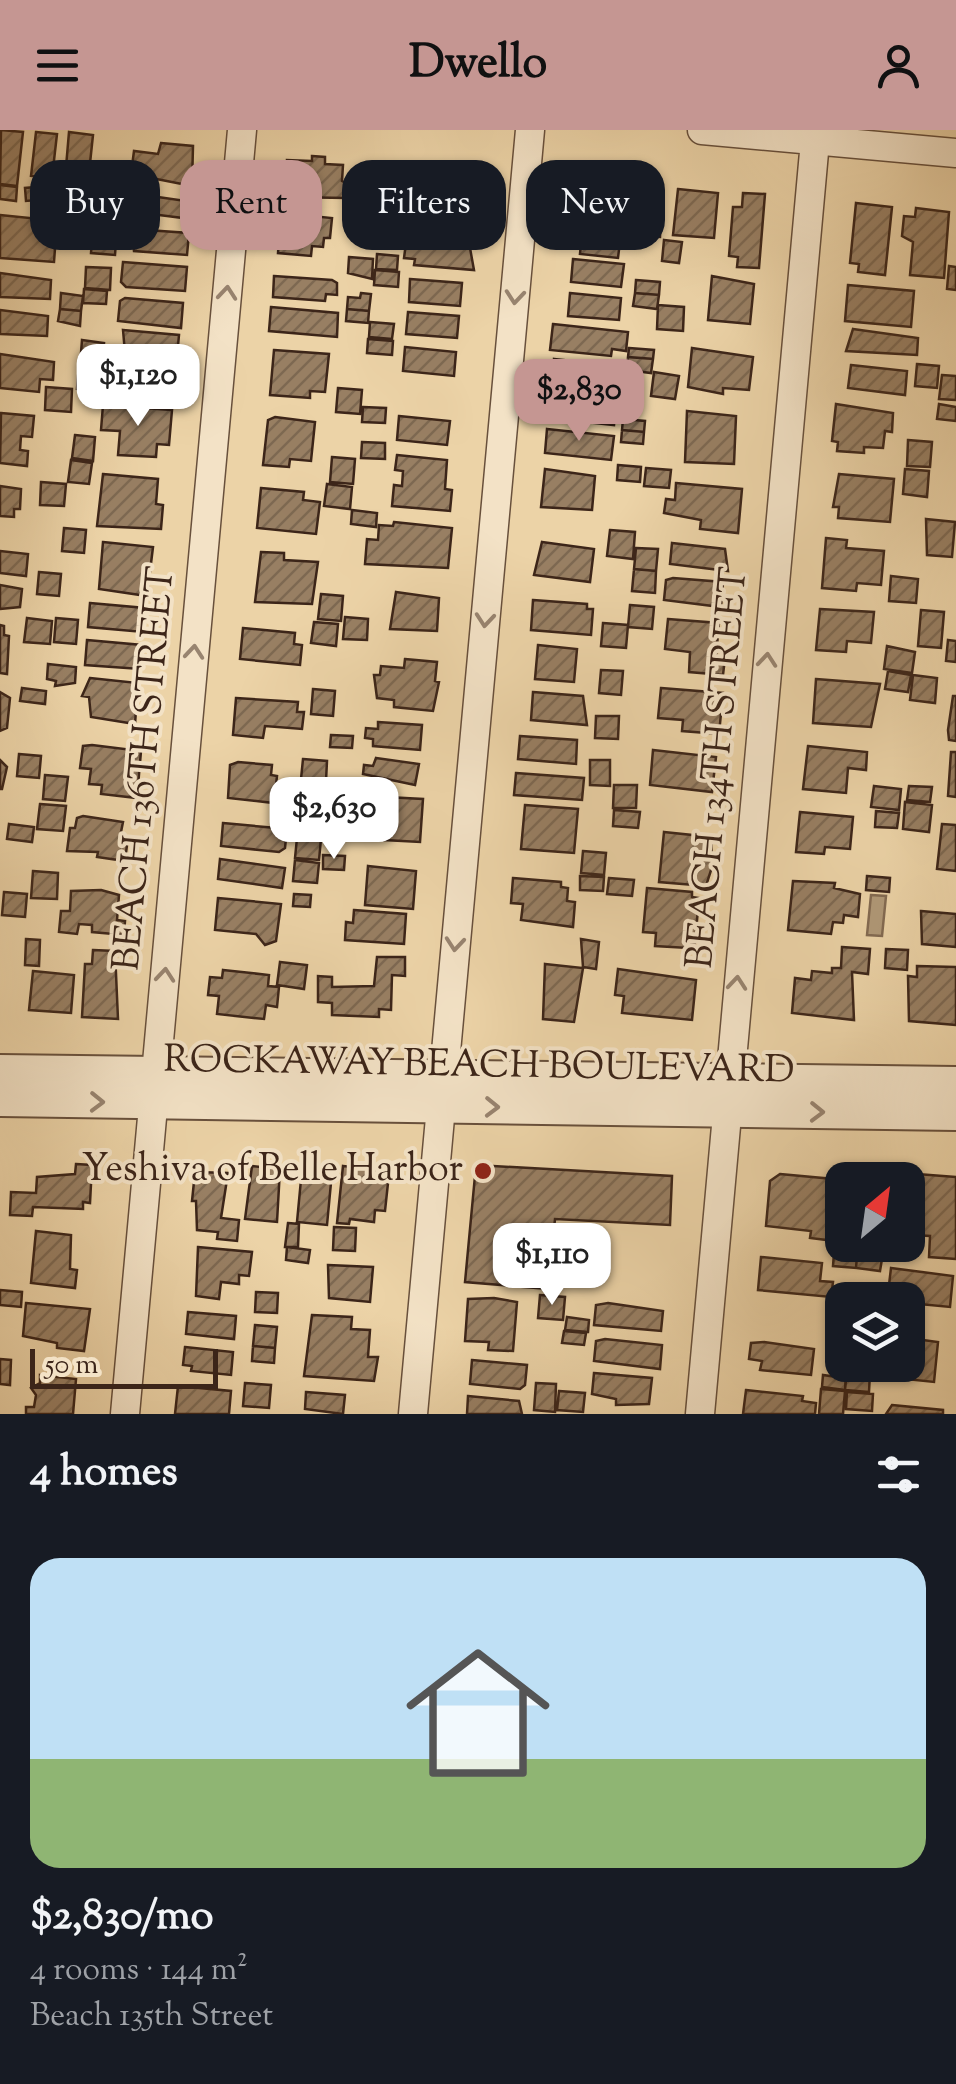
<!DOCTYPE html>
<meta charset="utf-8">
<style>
:root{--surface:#171b24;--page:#242831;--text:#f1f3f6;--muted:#9ea1a6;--line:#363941;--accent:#c59692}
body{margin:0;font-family:"Sorts Mill Goudy",serif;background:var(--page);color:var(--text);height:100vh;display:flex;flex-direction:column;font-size:38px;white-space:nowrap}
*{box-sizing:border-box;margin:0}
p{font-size:32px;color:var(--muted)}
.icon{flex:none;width:55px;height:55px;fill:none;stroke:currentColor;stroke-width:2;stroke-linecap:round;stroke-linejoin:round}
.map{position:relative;height:1284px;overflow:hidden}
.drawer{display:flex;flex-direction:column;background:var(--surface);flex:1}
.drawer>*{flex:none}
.guide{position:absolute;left:30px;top:30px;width:898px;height:90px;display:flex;gap:20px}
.needle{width:65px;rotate:29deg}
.fabs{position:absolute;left:825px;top:1032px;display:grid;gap:20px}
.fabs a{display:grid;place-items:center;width:100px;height:100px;border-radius:20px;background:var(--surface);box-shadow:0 2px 8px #0004;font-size:50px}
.scale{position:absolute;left:30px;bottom:25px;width:188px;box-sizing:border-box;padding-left:10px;border:5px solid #3c2519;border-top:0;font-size:28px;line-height:35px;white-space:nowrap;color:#3c2519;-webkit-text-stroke:8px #f3e2c6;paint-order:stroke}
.price{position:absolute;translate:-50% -85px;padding:0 22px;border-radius:20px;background:#fff;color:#222;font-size:32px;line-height:65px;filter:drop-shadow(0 2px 5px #0008)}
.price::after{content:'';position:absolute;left:50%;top:60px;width:30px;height:22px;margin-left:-15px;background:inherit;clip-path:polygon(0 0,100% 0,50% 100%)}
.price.on{background:var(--accent);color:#111}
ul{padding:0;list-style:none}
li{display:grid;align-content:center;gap:20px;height:530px;padding:0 30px}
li+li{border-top:2px solid var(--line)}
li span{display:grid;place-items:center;height:310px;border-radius:30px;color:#555}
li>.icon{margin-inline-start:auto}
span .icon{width:180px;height:180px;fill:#fffc;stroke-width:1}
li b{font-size:42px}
h2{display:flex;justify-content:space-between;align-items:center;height:120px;padding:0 30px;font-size:42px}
.tag{padding:0 35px;border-radius:30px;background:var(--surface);box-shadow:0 2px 8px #0004;font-size:35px;line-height:90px}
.tag.on{background:var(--accent);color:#111}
header{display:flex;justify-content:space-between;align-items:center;height:130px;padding:0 30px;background:var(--accent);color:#111;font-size:45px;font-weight:700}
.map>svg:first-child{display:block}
</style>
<header><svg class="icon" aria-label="menu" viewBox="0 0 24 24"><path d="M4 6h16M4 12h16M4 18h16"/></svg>Dwello<svg class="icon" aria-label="person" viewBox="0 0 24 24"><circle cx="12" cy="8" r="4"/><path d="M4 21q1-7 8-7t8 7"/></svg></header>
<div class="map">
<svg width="956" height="1284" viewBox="0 0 956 1284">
<defs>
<pattern id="building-hatch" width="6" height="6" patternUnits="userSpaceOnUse" patternTransform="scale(2.5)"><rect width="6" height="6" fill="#987f63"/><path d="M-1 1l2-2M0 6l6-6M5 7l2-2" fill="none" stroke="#7d6851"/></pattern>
</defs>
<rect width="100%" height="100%" fill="#ecd3a7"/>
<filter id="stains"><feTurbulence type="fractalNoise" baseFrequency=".002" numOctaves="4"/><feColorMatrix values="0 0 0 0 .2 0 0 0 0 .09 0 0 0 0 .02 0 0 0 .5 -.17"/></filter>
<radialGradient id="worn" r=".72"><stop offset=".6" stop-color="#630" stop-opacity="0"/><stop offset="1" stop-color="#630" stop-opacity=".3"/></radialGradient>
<path fill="#b09877" stroke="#826a51" stroke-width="2.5" d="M871,765L886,766L882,806L867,805Z"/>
<path fill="url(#building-hatch)" stroke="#3c2519" stroke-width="2.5" d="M1,0L23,2L17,56L0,54Z
M36,2L57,4L52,48L31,46Z
M69,2L93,5L88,52L65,49Z
M161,13L193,16L192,56L131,44L134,21L158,24Z
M312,26L325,27V34L343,35L342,51L350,55L346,68L287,67V30L312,31Z
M576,36L607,39L600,113L607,114L608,102L621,103L618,128L580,124L581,113L565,111Z
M423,41L441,42L445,55L478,61L475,102L417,96V81L427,82V73H419L417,56L418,45Z
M0,55L17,57L16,71L0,69Z
M366,55L380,56L378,80L364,79Z
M47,56L48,69L26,71L25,58Z
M72,57L93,63L89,77L68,71Z
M678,59L718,63L714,108L673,105Z
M622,63L662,65L660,107L633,105V94H621Z
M743,63L765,64L759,138L737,137L738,127L729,126L733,77H742Z
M137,64L193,72L191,89L135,82Z
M856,73L892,77L885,145L858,142L859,134L850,133Z
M95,75L119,78L118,90L94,88Z
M916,78L949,82L944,148L910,145L913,112L902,106L904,86L915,87Z
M281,83L332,88L330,108H324L323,117L312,116L311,126L278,123Z
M0,85L50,90L49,105H56L54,132L0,128Z
M385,86L405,88L404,104L384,102Z
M132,99L189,103L187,125L134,121Z
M92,110L116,111L115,125L91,123Z
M664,110L682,112L679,133L662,131Z
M406,113L470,118L474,140L414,135L415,129L404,128Z
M377,124L398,126L397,140L376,139Z
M349,127L373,129L372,149L348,143Z
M573,129L624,134L621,157L571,152Z
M123,132L187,137L185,161L126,157L121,152Z
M949,136L956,137V160L947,159Z
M86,137L111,138L110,160L85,158Z
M375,140L399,142L398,157L374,155Z
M0,143L51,150L50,169L0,167Z
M274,146L332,150L337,153V165L326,164L325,171L273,167Z
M712,146L754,154L750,194L708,190Z
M410,149L462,153L460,176L409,172Z
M636,150L660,152L659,165L635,163Z
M848,155L914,161L911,197L845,191Z
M84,159L107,161L106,174L83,173Z
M61,163L83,166L81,181L60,179Z
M361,163L371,164L369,181L347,179L348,167L360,168Z
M570,163L621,168L619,190L568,186Z
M635,163L659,165L657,179L633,176Z
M125,168L183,173L181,198L118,191L120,171Z
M658,175L684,177L683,201L657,199Z
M271,177L338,183L337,207L269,201Z
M60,179L81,181L80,196L58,191Z
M347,179L369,181L368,193L346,191Z
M0,180L48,186L47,206L0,204Z
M408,182L459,186L457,208L406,204Z
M370,192L394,194L392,209L369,207Z
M553,194L628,202L626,221L612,219L611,226L550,220Z
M853,199L918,208L917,225L846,221Z
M123,200L179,205L177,227L125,223Z
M368,209L393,211L392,225L367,223Z
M82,210L104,213L103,225L81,223Z
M405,217L456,222L454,246L403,241Z
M629,218L654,220L653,229L628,227Z
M692,218L753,227L749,260L723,258V264L688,257Z
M274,220L329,224L325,262L310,261V268L270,265Z
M0,224L54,232L53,250L40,249L39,262L0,258Z
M628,227L653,229L651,243L627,240Z
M554,229L611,235L609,259L552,254Z
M120,234L176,238L175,260L123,256Z
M917,234L939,236L937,258L915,256Z
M851,235L907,241L905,265L848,258Z
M654,242L679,246L675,269L651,266Z
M942,245L956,246V270L939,269Z
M78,246L99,249L98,262L77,259Z
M46,257L72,259L71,282L45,280Z
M338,258L362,260L360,284L336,282Z
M550,263L616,270L614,295L548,288Z
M836,274L893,283L892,302L885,301L883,318L864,317V323L837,321L838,312L832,311Z
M939,274L956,277V291L937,289Z
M103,275L172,280L169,315L157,314L156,327L118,325L120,301L101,300Z
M363,277L386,278L385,293L362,292Z
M687,281L736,286L734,334L685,332Z
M1,283L34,286L32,307L21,306L20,320L28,321L27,336L0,333Z
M399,286L450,291L447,315L397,310Z
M275,287L315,292L311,331L290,329L289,337L263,335L268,290Z
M623,289L645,291L644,302L622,300Z
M547,299L614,306L611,330L545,323Z
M622,300L644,302L643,314L621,312Z
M75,305L95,307L93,331L72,328Z
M908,310L932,312L930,337L907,336Z
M362,312L385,313V329L361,328Z
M397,325L447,330L445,359L452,360L450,381L392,376L394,355L402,356L403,341L395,340Z
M332,327L355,329L353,354L330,352Z
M71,330L92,333L89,354L68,352Z
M618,335L641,337L640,352L617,350Z
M646,338L671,340L669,358L644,356Z
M545,339L595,346L592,380L541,377Z
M905,339L929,341L927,367L903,364Z
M103,344L158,349L156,374L163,375L161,399L97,396Z
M839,344L894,349L890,392L838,388L839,377H833Z
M41,352L66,354L64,376L40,375Z
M676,353L742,359L738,403L700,399L701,390L664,383L666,369L675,370Z
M327,354L352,357L350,379L324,376Z
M0,356L21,359L20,379H14V387L0,386Z
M261,358L304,362L303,370L320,372L316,404L257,398Z
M352,380L377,383L376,397L351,394Z
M926,389L955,392L952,427L927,425Z
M394,392L452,398L448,438L365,434L367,409L378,410L379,395L393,396Z
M64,398L86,400L84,423L62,421Z
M610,400L635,402L633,429L607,426Z
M826,408L847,410L846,418L884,421L881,455L857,453L856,461L822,458Z
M103,412L153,417L147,466L99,459Z
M542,412L594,419L590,452L534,445Z
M672,413L725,419L728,441L670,434Z
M636,418L658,419L656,441L634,439Z
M0,421L28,424L26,446L0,443Z
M261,422L284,423V430L318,432L312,474L255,472Z
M634,439L656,441L655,463L632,461Z
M39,442L61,444L59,466L37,464Z
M891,446L918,449L916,473L889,471Z
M673,448L723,452L721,477L664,470L666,450Z
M0,455L22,459L20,477L0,479Z
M396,462L439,468L437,501L390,499Z
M321,464L343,466L341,491L318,489Z
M533,470L587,474V479H593L591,505L531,500Z
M90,473L145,478L143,502L88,497Z
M630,475L654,477L652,499L628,497Z
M820,479L874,482L871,513L847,511L846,522L816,520Z
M921,480L944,482L941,518L918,516Z
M345,487L368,489L367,510L343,509Z
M27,488L52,491L50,514L24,512Z
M56,488L78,490L76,514L54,512Z
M668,489L719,493L716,527L725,528L723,545L689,542L690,522L665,519Z
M314,492L338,494L336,516L311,513Z
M603,493L628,495L626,518L601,516Z
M0,495L4,496V505L9,506L7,544L0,543Z
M243,498L295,503L294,514L302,515L300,535L240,529Z
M87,510L142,515L140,539L85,535Z
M948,510L956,511V532L946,531Z
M538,515L577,519L574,552L535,549Z
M887,516L915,522L912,543L884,539Z
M405,529L437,532L435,551L439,552L433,581L394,577V570L377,568L374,545H380L381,536L404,538Z
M48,534L76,537L75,553L55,556L56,551L47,549Z
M601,540L623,541L621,565L599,563Z
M888,541L911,545L908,562L885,559Z
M913,545L937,548L935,573L910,570Z
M90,548L138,553L135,594L91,587L89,567L82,566Z
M816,549L880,554L871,597L813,593Z
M22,558L46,561L45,574L20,571Z
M661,558L723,563L719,604L682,601L683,590L658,588Z
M313,559L335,561L333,586L311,584Z
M0,562L10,568L7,598L0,601Z
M533,562L583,566L587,595L531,590Z
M953,566H956V611L949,610L948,600Z
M236,568L298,572L297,582H304L302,599L265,596L263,608L233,605Z
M596,586H619L618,609L595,608Z
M378,592L422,595L420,620L373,616V609L365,608L366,598L378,599Z
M331,605L353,606L352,618L330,617Z
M520,606L577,610L576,634L518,629Z
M92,615L141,621L137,668L101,664L102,655L89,654L91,639L80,638L83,616Z
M808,616L867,622L866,640L848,638L846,663L803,659Z
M653,620L716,627L712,662L650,655Z
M951,622H956V667L948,666Z
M19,624L41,626L39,648L17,646Z
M376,628L419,634L415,655L363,644L364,635L373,636Z
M303,629L327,631L326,651L301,649Z
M0,630L7,637L2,659H0Z
M590,630H610V656L590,655Z
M238,632L272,635L271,645L277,646L274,673L228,668L230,635Z
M516,643L584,648L582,670L514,665Z
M45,645L68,647L65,671L43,669Z
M614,655H637L636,678H613Z
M874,656L901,659L899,680L871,677Z
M909,656L932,657L930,672L907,670Z
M367,666L423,669L420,712L384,710L381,689L365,688Z
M905,672L932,675L929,702L903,699Z
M40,674L66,676L63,701L37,699Z
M525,675L578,679L574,723L521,719Z
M614,680L640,682L638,698L613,696Z
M876,681L899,683L897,698L875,697Z
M800,682L853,687L850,719L825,717L824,724L796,722Z
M83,686L123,692L120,707H128L125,731L97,727L98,722L67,721L70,698H75L77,688Z
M223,693L287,699L285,718L279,722L221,716Z
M9,694L34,697L32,712L7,709Z
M942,694L956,695V741L937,739Z
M664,702L711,707L712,737L706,756L659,752Z
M297,708L321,709L319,730L295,728Z
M583,721L606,723L604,745L581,743Z
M323,725L345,726L344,740L323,739Z
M220,729L285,738L282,758L218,749Z
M295,730L319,733L317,753L293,751Z
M368,736L416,741L413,779L365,775Z
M33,741L58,743L57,769L31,768Z
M580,746L604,747L603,761L580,760Z
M867,746L890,748L889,762L866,760Z
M513,748L561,752V757L568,758L567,771L575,772L573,797L521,790L523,774L511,773Z
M609,748L634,750L632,766L607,764Z
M793,751L835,753L834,758L860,764L858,787L844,785L843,793L833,792L831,804L788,800Z
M647,758L692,762V767L699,768L695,813H688V818L655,816L656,803L643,802Z
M101,760L119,765L117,790L125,791L124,805L92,802V795L79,794L77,804L59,802L61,781H70L71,761Z
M4,762L27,764L25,787L2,785Z
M294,764L311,765L310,777L293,776Z
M218,768L281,774L276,811L265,815L256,804L215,800Z
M354,780L406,784L404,814L345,810L346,792L353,793Z
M921,781L956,784V817L922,814Z
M26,809L40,810L39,836L25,835Z
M581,809L599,812L596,839L583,837Z
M842,817L870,819L868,844L852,842L854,890L792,883L795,848L811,850L812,841L832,843V838H841Z
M886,819L908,820L907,840L885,838Z
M93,820L115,821L118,889L82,887L85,834H92Z
M377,827H405V846L392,845L391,880L379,879V887L332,885V873L318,872V846L332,847V857L374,856Z
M280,832L307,835L304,859L277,855Z
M545,834L583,838L574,892L543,889Z
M917,836L956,837V895L909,891L908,846L917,847Z
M618,839L696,850L692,890L622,883L624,866L615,865Z
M223,840L269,845L268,856L279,857L277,877L266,875L264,889L217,884L219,866L208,865L210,847L222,848Z
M33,841L74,845L71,883L29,880Z
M76,1034L92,1035L90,1073L83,1072V1079L33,1077L32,1086L10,1085L11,1062L36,1063L37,1047L75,1044Z
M476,1035L672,1046L670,1095L555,1089L548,1159L465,1152Z
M252,1036L280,1039L277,1092L245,1089Z
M343,1036L380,1040L379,1052L388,1053L385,1081L375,1080L374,1092L350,1089L349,1094L337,1093Z
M302,1039L332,1042L327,1095L297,1092Z
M195,1042L228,1043L221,1088L239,1090L237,1111L217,1109L218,1102L197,1100L196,1071H192Z
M872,1043L901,1046V1050H872Z
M780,1044L844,1050L842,1083L832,1082L827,1110L810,1108L811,1101L766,1096L770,1051Z
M917,1044L956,1047V1129L929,1127L930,1106L913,1105Z
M288,1093L299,1094L298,1117H285Z
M334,1097L356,1098L355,1121L333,1120Z
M36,1101L71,1105L70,1139L77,1140L75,1158L31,1153Z
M882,1115H904V1125L881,1123Z
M198,1117L252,1122L249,1146L239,1145V1154L221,1152L219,1169L196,1166Z
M287,1117L310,1120L308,1133L286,1130Z
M834,1123L857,1126L856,1138L833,1136Z
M857,1126L882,1129L880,1141L856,1138Z
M761,1127L822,1133L820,1151L833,1152L831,1167L758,1160Z
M328,1135L373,1137L370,1172L329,1168Z
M891,1138L953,1146L950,1177L878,1170L879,1154L889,1155Z
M0,1160L22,1162L21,1177L0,1175Z
M256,1162L278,1163L277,1183L255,1182Z
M540,1165L565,1167L563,1190L538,1188Z
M494,1168L517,1172L513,1221L488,1220L489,1212L465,1211L468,1169Z
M26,1173L90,1179L84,1221L57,1218V1213L23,1206Z
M608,1173L663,1181L661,1201L594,1195L596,1175Z
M188,1182L236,1186L234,1209L186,1204Z
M312,1185L352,1187L351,1199L370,1200L368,1227H378L374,1251L304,1246Z
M567,1187L589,1190L588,1202L565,1200Z
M255,1195L277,1197L275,1218L253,1216Z
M564,1201L586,1203L584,1215L562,1213Z
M908,1208L938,1212L934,1252L876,1246L877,1235H908Z
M605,1209L662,1215L660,1239L594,1231L596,1211Z
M764,1212L814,1219L811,1245L760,1240L762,1231L749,1229L751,1213Z
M253,1216L275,1218L274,1233L252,1231Z
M185,1217L233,1222L231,1245L191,1241L192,1236L183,1235Z
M0,1229L11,1230L10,1255L0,1254Z
M472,1230L527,1235L525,1255L520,1259L470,1254Z
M847,1240L870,1242L869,1262L845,1260Z
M837,1242L846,1243L845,1260L822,1257L823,1245L837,1247Z
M594,1243L652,1248L649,1274L616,1275V1269L592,1264Z
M40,1245L76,1249L73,1284H26V1277H34L36,1265L31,1258L40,1253Z
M245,1253L271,1255L269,1278L243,1276Z
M536,1253L556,1254L555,1282L534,1280Z
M178,1256L231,1261L229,1284H175Z
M821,1259L845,1261L843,1284H819Z
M746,1260L803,1266L802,1271L816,1273L815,1284H743Z
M559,1261L585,1263L583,1282L557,1280Z
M306,1262L345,1265L343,1284L305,1279Z
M847,1262L873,1264L872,1281L846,1279Z
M468,1266L519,1271L522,1284H467Z
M892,1275L943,1280V1284H886Z"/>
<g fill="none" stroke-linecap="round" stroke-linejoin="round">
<g stroke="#68503c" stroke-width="31">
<path id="minor" d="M702,0L956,23
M125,1284L242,0
M413,1284L530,0
M700,1284L816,0"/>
</g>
<g stroke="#68503c" stroke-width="36">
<path id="tertiary" d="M0,941L956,953
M0,970L956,984"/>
</g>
<use href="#minor" stroke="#f3e2c6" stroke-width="28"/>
<use href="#tertiary" stroke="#f3e2c6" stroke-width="32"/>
</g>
<defs><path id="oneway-chevron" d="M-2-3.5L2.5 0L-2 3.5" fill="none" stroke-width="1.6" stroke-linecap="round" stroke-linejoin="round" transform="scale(2.5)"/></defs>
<g stroke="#988470">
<use href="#oneway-chevron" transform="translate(227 163) rotate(-85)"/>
<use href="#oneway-chevron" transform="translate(515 167) rotate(95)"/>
<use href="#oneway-chevron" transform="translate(485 490) rotate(95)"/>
<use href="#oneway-chevron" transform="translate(194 522) rotate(-85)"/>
<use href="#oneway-chevron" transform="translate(767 530) rotate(-85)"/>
<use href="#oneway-chevron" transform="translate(455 814) rotate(95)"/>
<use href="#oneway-chevron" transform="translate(165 845) rotate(-85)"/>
<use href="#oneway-chevron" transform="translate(737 853) rotate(-85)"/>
<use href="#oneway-chevron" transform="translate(97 972) rotate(1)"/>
<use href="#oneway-chevron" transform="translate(492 977) rotate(1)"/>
<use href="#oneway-chevron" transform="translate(817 982) rotate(1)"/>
</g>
<circle fill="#8f2418" stroke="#f3e2c6" stroke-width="4" cx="483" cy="1041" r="10"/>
<g text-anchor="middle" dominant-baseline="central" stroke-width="8" stroke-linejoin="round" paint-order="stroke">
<g font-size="38" fill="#3c2519" stroke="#f3e2c6">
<text transform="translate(719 638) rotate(-85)">BEACH 134TH STREET</text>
<text transform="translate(146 639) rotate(-85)">BEACH 136TH STREET</text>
<text transform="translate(479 937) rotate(1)">ROCKAWAY BEACH BOULEVARD</text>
</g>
<g font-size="38" fill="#3c2519" stroke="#f3e2c6" text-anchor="end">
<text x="463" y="1041">Yeshiva of Belle Harbor</text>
</g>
</g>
<rect width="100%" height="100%" filter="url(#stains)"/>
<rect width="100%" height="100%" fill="url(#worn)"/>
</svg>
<div class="fabs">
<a><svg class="needle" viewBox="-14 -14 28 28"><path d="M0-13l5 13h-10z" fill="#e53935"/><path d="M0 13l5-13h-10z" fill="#9ea1a6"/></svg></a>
<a><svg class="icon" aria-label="layers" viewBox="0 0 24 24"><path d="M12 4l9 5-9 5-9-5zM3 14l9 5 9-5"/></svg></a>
</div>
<div class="scale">50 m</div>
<b class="price" style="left:138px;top:299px">$1,120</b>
<b class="price on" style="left:579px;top:314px">$2,830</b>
<b class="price" style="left:334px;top:732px">$2,630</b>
<b class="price" style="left:552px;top:1178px">$1,110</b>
<div class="guide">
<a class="tag">Buy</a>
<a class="tag on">Rent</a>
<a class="tag">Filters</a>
<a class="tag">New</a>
</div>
</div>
<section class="drawer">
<h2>4 homes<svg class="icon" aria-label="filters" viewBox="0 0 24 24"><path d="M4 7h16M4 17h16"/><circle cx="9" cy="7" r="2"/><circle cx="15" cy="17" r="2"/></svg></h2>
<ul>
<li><span style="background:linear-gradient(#bfe0f5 65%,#8fb573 0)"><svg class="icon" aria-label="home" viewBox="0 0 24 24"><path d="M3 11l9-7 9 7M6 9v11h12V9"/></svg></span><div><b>$2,830/mo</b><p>4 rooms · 144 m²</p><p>Beach 135th Street</p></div></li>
</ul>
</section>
